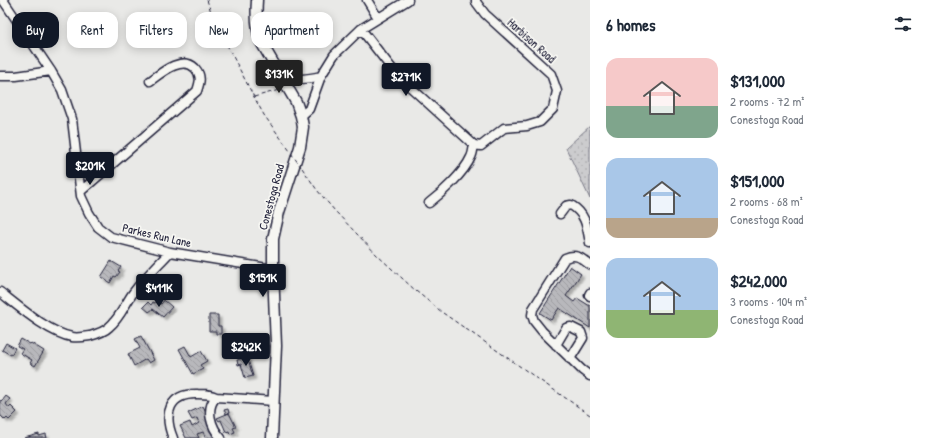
<!DOCTYPE html>
<meta charset="utf-8">
<style>
:root{--surface:#fff;--page:#f6f6f7;--text:#1f2937;--muted:#747a83;--accent:#111827}
body{margin:0;font-family:"Patrick Hand",sans-serif;background:var(--page);color:var(--text);height:100vh;display:flex;flex-direction:column;font-size:15px;white-space:nowrap}
*{box-sizing:border-box;margin:0}
p{font-size:13px;color:var(--muted)}
.icon{flex:none;width:22px;height:22px;fill:none;stroke:currentColor;stroke-width:2;stroke-linecap:round;stroke-linejoin:round}
.map{position:relative;flex:1;overflow:hidden}
.side{display:flex;flex-direction:column;background:var(--surface);width:340px}
.side>*{flex:none}
.top-card{position:absolute;left:12px;top:12px;width:380px;height:36px;display:flex;gap:8px}
.price{position:absolute;translate:-50% -34px;padding:0 9px;border-radius:4px;background:var(--accent);color:#fff;font-size:13px;line-height:26px;filter:drop-shadow(0 1px 2px #0008)}
.price::after{content:'';position:absolute;left:50%;top:24px;width:12px;height:9px;margin-left:-6px;background:inherit;clip-path:polygon(0 0,100% 0,50% 100%)}
.price.current{background:#222;color:#fff}
ul{padding:0;list-style:none}
li{display:flex;align-items:center;gap:12px;height:100px;padding:0 16px}
li span{display:grid;place-items:center;flex:none;width:112px;height:80px;border-radius:12px;color:#555}
li>.icon{margin-inline-start:auto}
span .icon{width:48px;height:48px;fill:#fffc;stroke-width:1}
li b{font-size:17px}
h2{display:flex;justify-content:space-between;align-items:center;height:48px;padding:0 16px;font-size:17px}
.chip{padding:0 14px;border-radius:12px;background:var(--surface);box-shadow:0 2px 10px #0003;font-size:14px;line-height:36px}
.chip.current{background:var(--accent);color:#fff}
main{display:flex;flex:1;min-height:0}
.map>svg:first-child{display:block}
</style>
<main>
<div class="map">
<svg width="590" height="438" viewBox="0 0 590 438">
<defs>
<pattern id="grass-dots" width="8" height="8" patternUnits="userSpaceOnUse"><rect width="8" height="8" fill="#ccccce"/><path d="M2 2h.1M6 6h.1" fill="none" stroke="#afafb2" stroke-width="1.8" stroke-linecap="round"/></pattern>
<pattern id="building-back-hatch" width="6" height="6" patternUnits="userSpaceOnUse"><rect width="6" height="6" fill="#b8b8bc"/><path d="M-1 5l2 2M0 0l6 6M5-1l2 2" fill="none" stroke="#9e9ea2"/></pattern>
<filter id="shadow"><feDropShadow dx="3" dy="3" stdDeviation="1" flood-color="#0004"/></filter>
</defs>
<rect width="100%" height="100%" fill="#e9e9e7"/>
<filter id="ink" filterUnits="userSpaceOnUse"><feTurbulence type="fractalNoise" baseFrequency=".025" numOctaves="2"/><feDisplacementMap in="SourceGraphic" scale="8" xChannelSelector="R" yChannelSelector="G"/><feConvolveMatrix kernelMatrix="1 2 1 2 8 2 1 2 1" color-interpolation-filters="sRGB"/></filter>
<g filter="url(#ink)">
<path fill="url(#grass-dots)" stroke="#777784" d="M590,126V199L566,148Z"/>
<path fill="url(#building-back-hatch)" stroke="#22223b" filter="url(#shadow)" d="M111,261L121,267L118,271L120,272L116,277L114,276L110,283L101,277Z
M570,266L581,274L566,296L574,302L577,298L590,306V328L559,308L551,320L540,313Z
M164,300L172,307L163,317L153,309L149,312L143,307L148,302L151,305L153,302L155,303L157,301L161,304Z
M209,315H218V326H221V334H216V331H209Z
M141,336L154,360L149,363L146,359L134,366L128,354L140,348L135,339Z
M21,339L30,344L31,343L44,351L35,366L30,363L32,360L20,353L23,349L17,346Z
M6,343L15,348L11,355L2,350Z
M185,346L191,357L201,351L207,361L200,365L203,369L193,374L179,349Z
M247,357L253,376L245,378L241,364L238,365L237,360Z
M6,396L10,399L6,404L9,408L11,406L17,412L9,420L7,418L5,420L0,415V401L1,400L2,401Z
M203,406L207,414L205,415L218,438H205H206L203,432L197,434L199,438H186L180,426L190,422L192,427L199,423L197,418L192,420L188,413Z
M228,409L229,413L226,414L224,410Z
M229,413L236,427L233,428L235,432L230,434L229,431L226,432L221,420L219,421L217,418Z
M39,434V436L46,434L47,438H24Z"/>
<g fill="none" stroke-linecap="round" stroke-linejoin="round">
<g stroke="#22223b" stroke-width="11">
<path id="minor" d="M3,0L51,71L62,90L72,119L81,196L89,213L98,227L111,237L170,252L273,269
M367,0L378,18
M361,29L396,74L474,145
M281,75C298,80 304,80 321,76
M0,76H16L51,71
M301,116L309,109L321,76L334,55L361,29L408,0
M474,145L481,146L504,128L527,126L540,122L553,109L557,91L551,74L485,14L476,2V0
M81,191L197,91C200,82 202,76 195,68C182,55 161,73 150,81
M429,203C442,193 464,173 471,157C473,154 473,149 474,145
M560,214L566,206L571,205C586,214 587,227 590,243
M590,265C581,258 577,253 565,258L533,309L532,315L534,321L542,331L582,370L590,376
M0,292C18,306 49,333 72,337C77,338 84,337 90,336C97,334 104,332 109,327C120,318 125,304 133,293C144,278 158,265 170,252
M590,293L589,295L590,296
M556,345L566,328L571,327L581,332L583,338L570,359
M216,397C205,409 211,427 221,438
M173,438C163,414 169,393 198,394C205,394 211,394 216,397L274,401"/>
</g>
<g stroke="#22223b" stroke-width="13">
<path id="major" d="M257,0C256,14 256,28 261,42L296,102L301,116L303,127L300,147L279,212L273,239V269L276,346L272,438"/>
</g>
<path stroke="#22223b" stroke-width="1" stroke-dasharray="4 3" stroke-linecap="butt" d="M207,0L213,18L254,97L264,115L290,151
M254,97L279,90
M302,168L317,190L335,211L378,256L416,291L443,313L590,415"/>
<use href="#minor" stroke="#f6f6f2" stroke-width="8"/>
<use href="#major" stroke="#f6f6f2" stroke-width="10"/>
<path stroke="#22223b" stroke-width="1" stroke-dasharray="4 3" stroke-linecap="butt" d="M291,153L301,167"/>
</g>
</g>
<g text-anchor="middle" dominant-baseline="central" stroke-width="3.5" stroke-linejoin="round" paint-order="stroke">
<g font-size="12" fill="#22223b" stroke="#f6f6f2">
<text transform="translate(532 40) rotate(42)">Harbison Road</text>
<text transform="translate(271 197) rotate(-75)">Conestoga Road</text>
<text transform="translate(157 235) rotate(13)">Parkes Run Lane</text>
</g>
</g>
</svg>
<b class="price current" style="left:279px;top:94px">$131K</b>
<b class="price" style="left:406px;top:97px">$271K</b>
<b class="price" style="left:90px;top:186px">$201K</b>
<b class="price" style="left:263px;top:298px">$151K</b>
<b class="price" style="left:159px;top:308px">$411K</b>
<b class="price" style="left:246px;top:367px">$242K</b>
<div class="top-card">
<a class="chip current">Buy</a>
<a class="chip">Rent</a>
<a class="chip">Filters</a>
<a class="chip">New</a>
<a class="chip">Apartment</a>
</div>
</div>
<section class="side">
<h2>6 homes<svg class="icon" aria-label="filters" viewBox="0 0 24 24"><path d="M4 7h16M4 17h16"/><circle cx="9" cy="7" r="2"/><circle cx="15" cy="17" r="2"/></svg></h2>
<ul>
<li><span style="background:linear-gradient(#f6c9c9 60%,#7fa58c 0)"><svg class="icon" aria-label="home" viewBox="0 0 24 24"><path d="M3 11l9-7 9 7M6 9v11h12V9"/></svg></span><div><b>$131,000</b><p>2 rooms · 72 m²</p><p>Conestoga Road</p></div></li>
<li><span style="background:linear-gradient(#a9c7e8 75%,#b9a48a 0)"><svg class="icon" aria-label="home" viewBox="0 0 24 24"><path d="M3 11l9-7 9 7M6 9v11h12V9"/></svg></span><div><b>$151,000</b><p>2 rooms · 68 m²</p><p>Conestoga Road</p></div></li>
<li><span style="background:linear-gradient(#a9c7e8 65%,#8fb573 0)"><svg class="icon" aria-label="home" viewBox="0 0 24 24"><path d="M3 11l9-7 9 7M6 9v11h12V9"/></svg></span><div><b>$242,000</b><p>3 rooms · 104 m²</p><p>Conestoga Road</p></div></li>
</ul>
</section>
</main>
